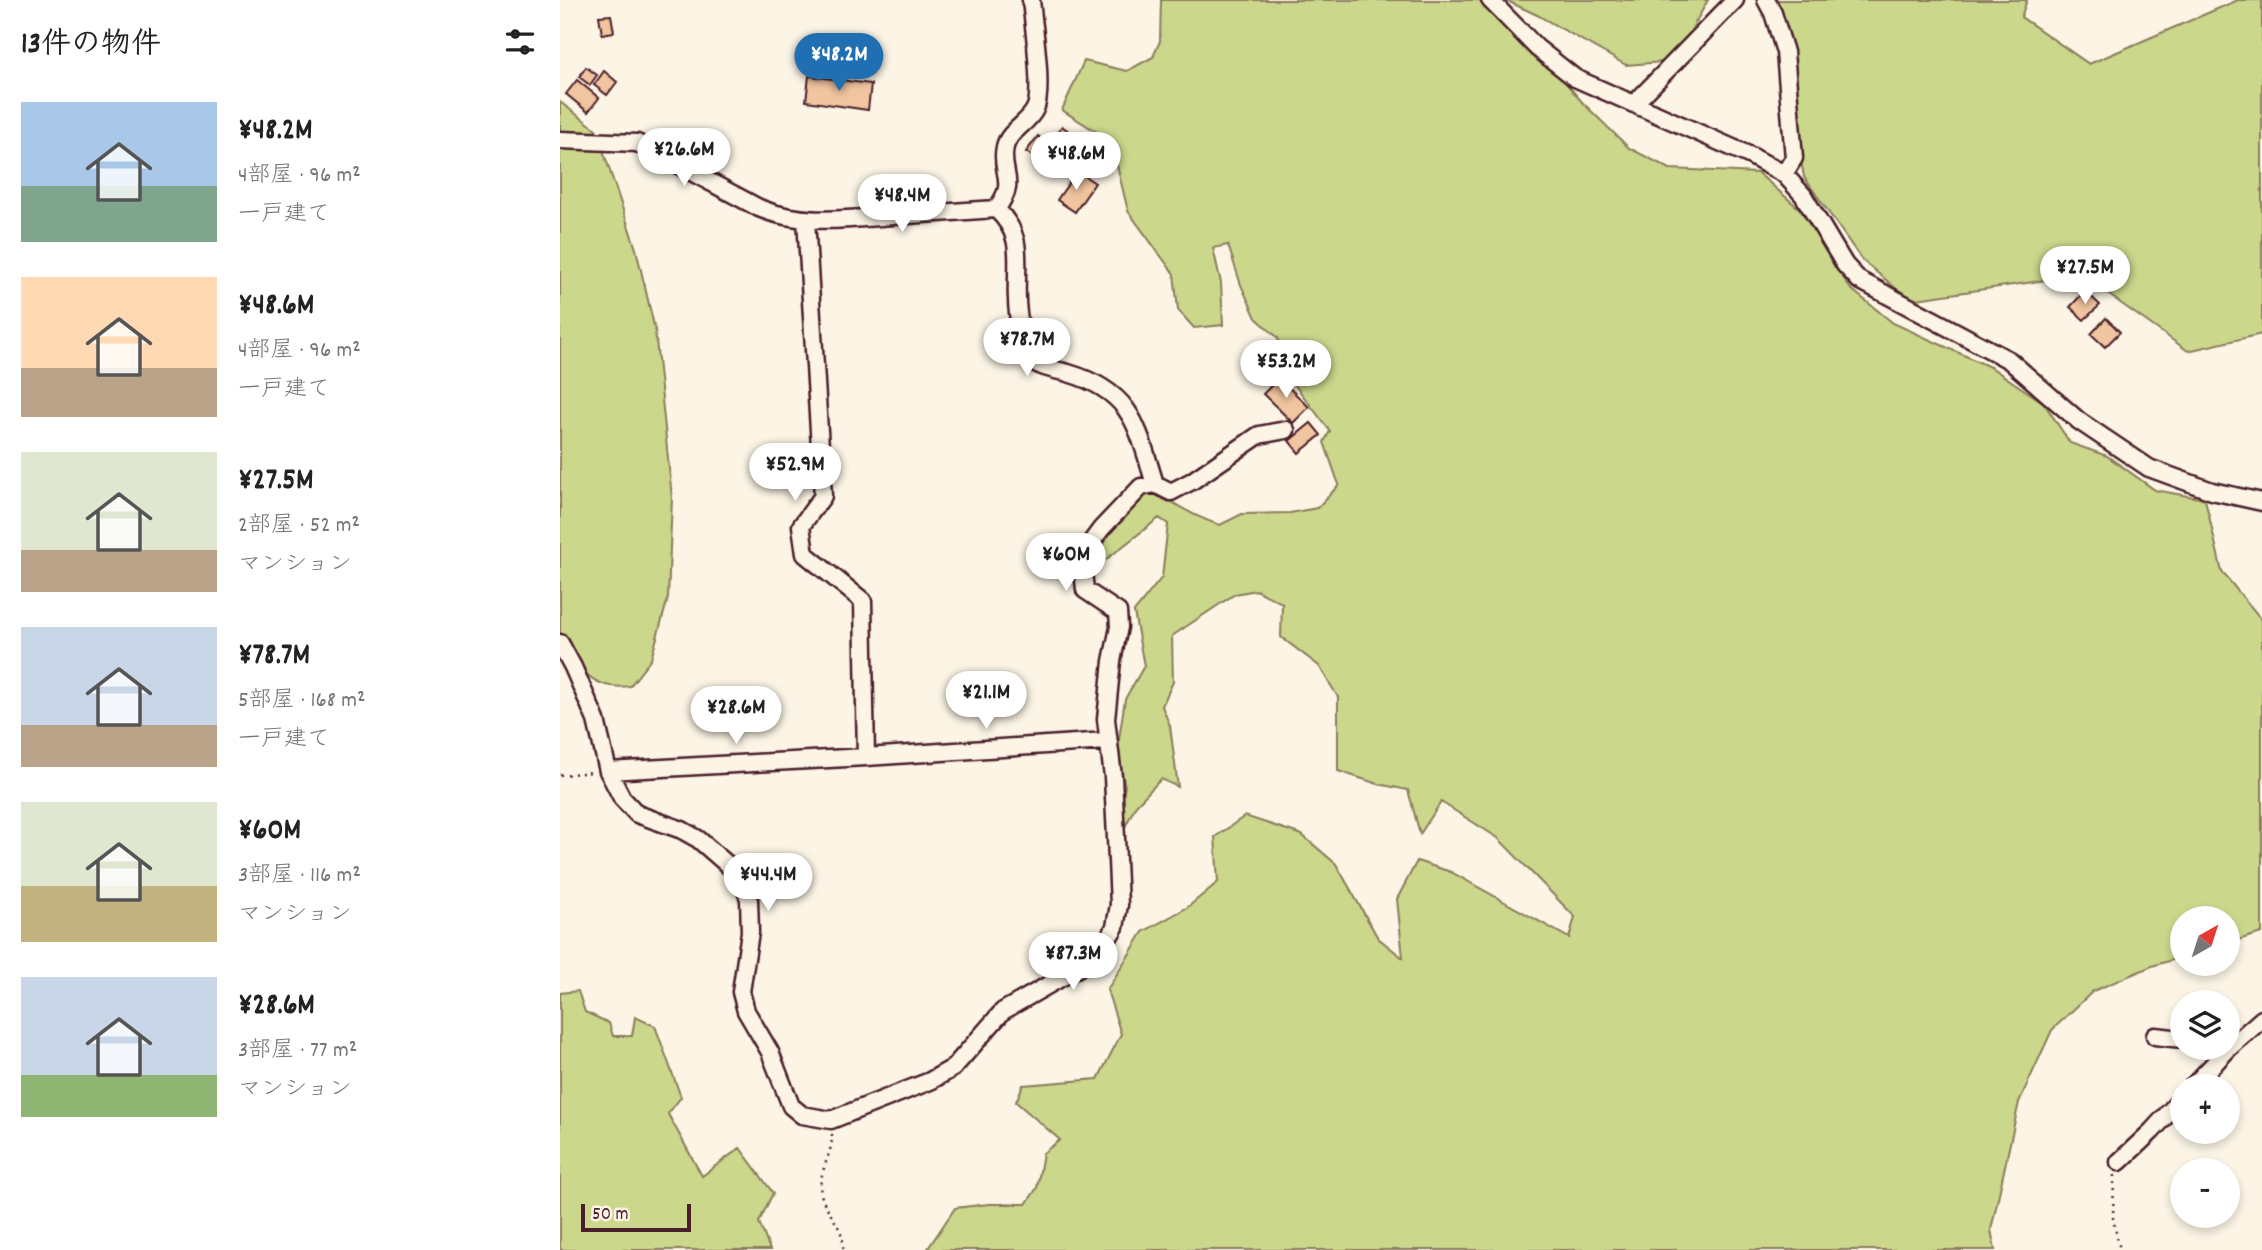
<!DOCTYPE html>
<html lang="ja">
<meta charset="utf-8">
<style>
:root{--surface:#fff;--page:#f2f2f2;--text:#222;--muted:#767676;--accent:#1f6fb2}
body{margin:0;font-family:Dekko,"Klee One",sans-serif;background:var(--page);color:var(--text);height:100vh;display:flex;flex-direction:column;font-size:26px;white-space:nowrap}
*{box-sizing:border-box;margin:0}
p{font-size:23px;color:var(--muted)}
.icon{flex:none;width:38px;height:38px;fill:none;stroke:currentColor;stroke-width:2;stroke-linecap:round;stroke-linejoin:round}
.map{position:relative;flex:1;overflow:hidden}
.sheet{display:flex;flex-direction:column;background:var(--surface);width:560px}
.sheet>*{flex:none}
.needle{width:46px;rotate:39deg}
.fabs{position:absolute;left:1610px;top:906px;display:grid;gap:14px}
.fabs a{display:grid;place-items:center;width:70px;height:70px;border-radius:50%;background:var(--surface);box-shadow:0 4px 10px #0003;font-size:35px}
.scale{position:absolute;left:21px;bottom:18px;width:110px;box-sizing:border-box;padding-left:7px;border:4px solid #4a1f2b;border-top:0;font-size:19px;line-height:24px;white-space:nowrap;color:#4a1f2b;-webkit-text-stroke:5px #fcf5e5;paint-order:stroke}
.price{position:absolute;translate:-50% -60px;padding:0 16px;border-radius:24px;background:#fff;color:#222;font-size:23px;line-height:46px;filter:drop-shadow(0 2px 4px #0008)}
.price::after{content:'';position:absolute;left:50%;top:42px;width:21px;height:16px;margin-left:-10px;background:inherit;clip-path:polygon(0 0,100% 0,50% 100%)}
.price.active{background:var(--accent);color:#fff}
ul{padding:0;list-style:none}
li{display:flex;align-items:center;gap:21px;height:175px;padding:0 21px}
li span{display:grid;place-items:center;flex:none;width:196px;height:140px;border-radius:0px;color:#555}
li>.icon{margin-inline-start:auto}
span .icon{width:84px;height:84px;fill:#fffc;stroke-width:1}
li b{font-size:30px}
h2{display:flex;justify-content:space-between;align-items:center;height:84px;padding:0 21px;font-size:30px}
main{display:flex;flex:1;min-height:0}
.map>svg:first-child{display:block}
</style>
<main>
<section class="sheet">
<h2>13件の物件<svg class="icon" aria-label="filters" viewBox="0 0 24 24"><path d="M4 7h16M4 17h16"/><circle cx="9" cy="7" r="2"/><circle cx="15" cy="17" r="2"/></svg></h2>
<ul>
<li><span style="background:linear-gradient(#a9c7e8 60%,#7fa58c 0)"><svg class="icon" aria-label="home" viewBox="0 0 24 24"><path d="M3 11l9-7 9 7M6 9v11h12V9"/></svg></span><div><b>¥48.2M</b><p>4部屋 · 96 m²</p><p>一戸建て</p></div></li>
<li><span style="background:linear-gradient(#ffd9b3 65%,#b9a48a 0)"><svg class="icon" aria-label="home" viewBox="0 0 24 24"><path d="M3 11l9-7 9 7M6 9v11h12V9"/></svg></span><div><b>¥48.6M</b><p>4部屋 · 96 m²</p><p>一戸建て</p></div></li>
<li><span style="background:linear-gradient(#dfe7d0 70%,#b9a48a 0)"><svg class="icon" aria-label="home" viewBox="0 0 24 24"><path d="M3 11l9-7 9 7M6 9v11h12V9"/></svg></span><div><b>¥27.5M</b><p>2部屋 · 52 m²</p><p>マンション</p></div></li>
<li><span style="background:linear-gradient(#c9d6e8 70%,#b9a48a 0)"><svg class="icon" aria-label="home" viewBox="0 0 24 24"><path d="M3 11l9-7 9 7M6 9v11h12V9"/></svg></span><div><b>¥78.7M</b><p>5部屋 · 168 m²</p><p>一戸建て</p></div></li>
<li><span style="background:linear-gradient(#dfe7d0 60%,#c2b280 0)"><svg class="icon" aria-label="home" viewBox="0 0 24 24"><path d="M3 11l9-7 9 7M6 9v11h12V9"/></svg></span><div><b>¥60M</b><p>3部屋 · 116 m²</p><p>マンション</p></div></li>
<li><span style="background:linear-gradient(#c9d6e8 70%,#8fb573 0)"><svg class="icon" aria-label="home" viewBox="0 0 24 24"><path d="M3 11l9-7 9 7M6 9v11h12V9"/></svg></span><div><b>¥28.6M</b><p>3部屋 · 77 m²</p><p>マンション</p></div></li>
</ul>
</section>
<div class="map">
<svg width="1702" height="1250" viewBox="0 0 1702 1250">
<rect width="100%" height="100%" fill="#fcf5e5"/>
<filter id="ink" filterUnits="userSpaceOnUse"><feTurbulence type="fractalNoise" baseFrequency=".0143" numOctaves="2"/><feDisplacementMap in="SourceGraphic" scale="14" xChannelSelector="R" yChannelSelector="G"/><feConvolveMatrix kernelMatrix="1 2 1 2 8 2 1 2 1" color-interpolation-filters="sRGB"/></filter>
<g filter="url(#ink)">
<path fill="#cbd78b" stroke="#8a7b5b" stroke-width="2" d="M601,0H922L994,69L1022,102L1069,148L1110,169L1198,173L1242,211L1290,288L1333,323L1432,368L1484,403L1510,443L1547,456L1595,490L1645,499L1662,572L1702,620V933L1668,943V919H1622V957L1592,966L1533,991L1492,1030L1459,1102L1431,1230L1435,1250H367L395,1208L429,1204H466L477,1188L483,1153L500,1140L456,1102L463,1085L538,1079L561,1034L547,990L583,932L628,907L658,882L655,837L685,816L742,835L776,864L818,938L843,958L837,899L857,861L891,872L1009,938L1015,917L938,838L881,802L860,834L848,790L818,784L778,771V697L759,666L721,637L722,603L696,590L675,594L612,636L613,682L602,706L610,726L618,787L601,779L576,805L563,831L559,818L565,786L557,752L565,699L584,666L574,612L602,577L608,524L599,518L539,565L540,552L557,511L592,488C613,504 634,517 660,525L682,514L730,513L757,508L779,485L764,442L770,431L725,372L718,338L696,318L681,285L668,245L653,248L661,283L663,325L634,328L618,310L614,274L568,211L551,141L502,110L524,61L567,71L593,57L600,41Z
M945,0H1148L1114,61L1066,65L977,15Z
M1211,0H1467L1461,17L1529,64L1678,0H1702V334L1628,351L1521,275L1350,300L1302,260L1244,177Z
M0,102L36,129L76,249L95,330L112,498L108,598L91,659L70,686C35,691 24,672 2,649L0,643Z
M18,991L25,1012L49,1023L53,1036H72L75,1017L95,1026L121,1097L108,1114L142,1176L180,1148L213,1193L199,1222L210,1250H0V993Z"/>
<path fill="#f1c5a0" stroke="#4a1f2b" stroke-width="2" d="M51,15L54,32L42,34L39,16Z
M26,67L37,75L30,85L19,77Z
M44,71L57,82L47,95L34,85Z
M249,76L311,84L308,110L246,101Z
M17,80L39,98L28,112L6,94Z
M502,126L527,145L512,165L487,146Z
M478,136L485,142L474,157L466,152Z
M517,171L535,183L515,212L497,200Z
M1525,291L1540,305L1524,320L1510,307Z
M1546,318L1560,332L1545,347L1531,334Z
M719,378L749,407L733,423L703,394Z
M751,423L761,435L739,453L729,441Z"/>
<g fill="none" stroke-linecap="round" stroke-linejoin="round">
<g stroke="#4a1f2b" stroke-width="21">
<path id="minor" d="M930,0L977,48L1015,78L1191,156L1224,174L1243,195L1285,265L1299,280L1449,360L1519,421L1589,468L1652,491L1702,502
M1206,0L1213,13L1225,52L1234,158L1224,174
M1074,104L1175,0
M0,140L77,143L199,208C241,226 289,219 333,216C367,214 402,211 436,209C459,181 439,173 445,147C448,131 468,124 475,109C484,92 473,22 471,0
M436,209C466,237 455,262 457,299C457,310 459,321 461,331C462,340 462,350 468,357C476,367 496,370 508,373C573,392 577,426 595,484
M246,219L263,496L241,526L245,554L303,601L306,757
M0,643L13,667L36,720L48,771L62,798L77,814L122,830L138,839L168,865L183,882L189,899L190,932L181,992L186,1011L210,1052L231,1106L242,1115L271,1120L370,1081L393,1068L443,1011L518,968L542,948L555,927L559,905L556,838L553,777L546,719L552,661L559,627L558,612L525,590L523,571L527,548L541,529L581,487L595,484L611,492L632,481L699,435L726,430
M48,771L306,757L547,741
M1595,1036L1622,1039
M1632,1087L1668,1049L1702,1019
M1559,1162L1592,1131L1622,1098"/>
</g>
<path stroke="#4a1f2b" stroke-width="2.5" stroke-dasharray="2 5" stroke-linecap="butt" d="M0,775L34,772
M272,1134C273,1155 257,1173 261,1194C266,1214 286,1228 283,1250
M1554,1175L1553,1219L1560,1250"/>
<use href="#minor" stroke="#fcf5e5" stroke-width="16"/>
</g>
</g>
</svg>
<div class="fabs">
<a><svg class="needle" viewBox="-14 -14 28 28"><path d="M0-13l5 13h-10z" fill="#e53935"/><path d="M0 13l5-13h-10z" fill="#767676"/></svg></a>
<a><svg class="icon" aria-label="layers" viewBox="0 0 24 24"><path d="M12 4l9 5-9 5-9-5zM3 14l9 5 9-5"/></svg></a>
<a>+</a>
<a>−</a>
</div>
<div class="scale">50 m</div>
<b class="price active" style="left:279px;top:93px">¥48.2M</b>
<b class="price" style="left:124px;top:188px">¥26.6M</b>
<b class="price" style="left:516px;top:192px">¥48.6M</b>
<b class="price" style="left:342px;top:234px">¥48.4M</b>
<b class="price" style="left:1525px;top:306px">¥27.5M</b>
<b class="price" style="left:467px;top:378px">¥78.7M</b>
<b class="price" style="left:726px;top:400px">¥53.2M</b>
<b class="price" style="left:235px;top:503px">¥52.9M</b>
<b class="price" style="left:506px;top:593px">¥60M</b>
<b class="price" style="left:426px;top:731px">¥21.1M</b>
<b class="price" style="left:176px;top:746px">¥28.6M</b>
<b class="price" style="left:208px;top:913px">¥44.4M</b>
<b class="price" style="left:513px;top:992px">¥87.3M</b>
</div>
</main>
